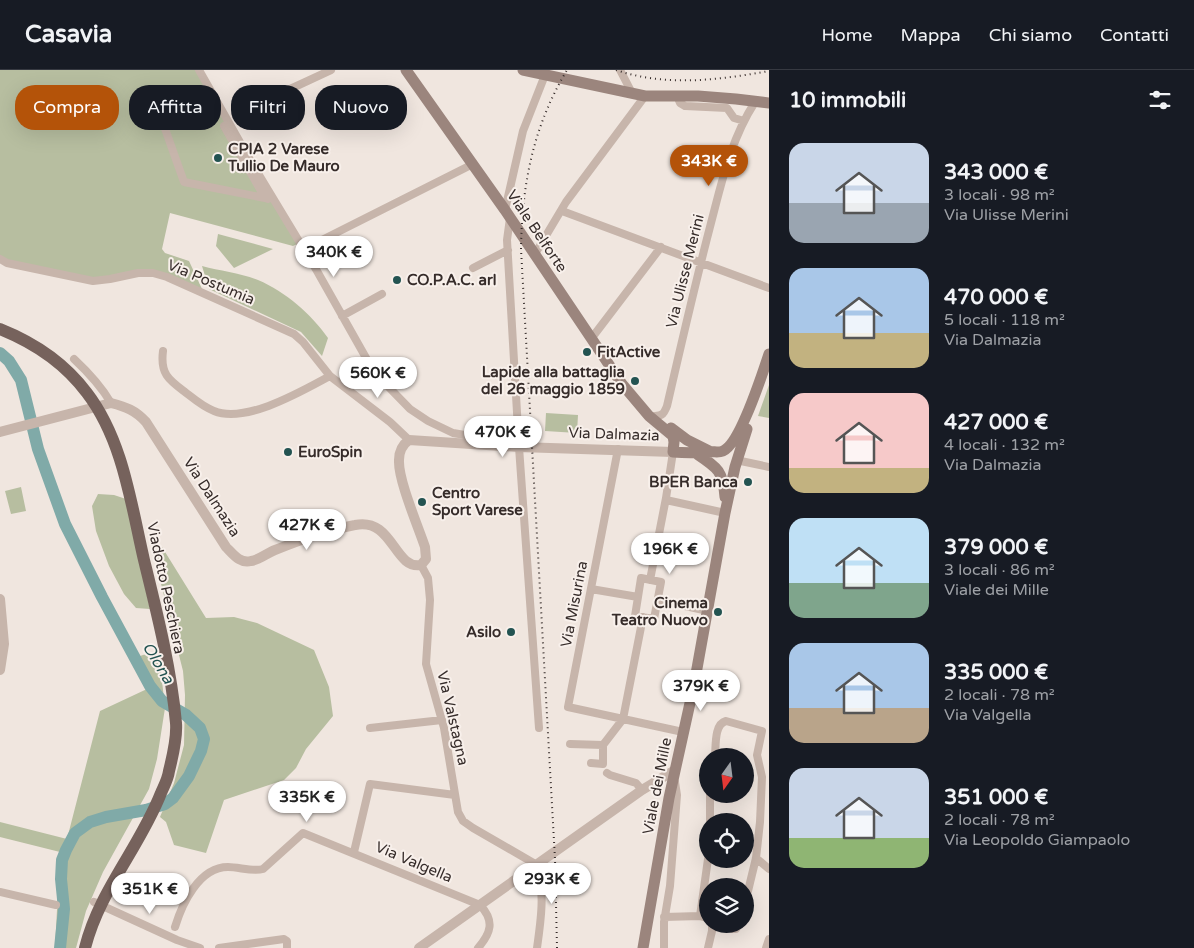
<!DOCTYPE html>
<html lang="it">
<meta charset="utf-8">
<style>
:root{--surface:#171b24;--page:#242831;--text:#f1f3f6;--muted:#9ea1a6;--line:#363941;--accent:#b45309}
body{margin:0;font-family:"Varela Round",sans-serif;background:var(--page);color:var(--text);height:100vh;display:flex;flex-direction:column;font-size:19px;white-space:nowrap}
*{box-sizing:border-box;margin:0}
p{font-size:16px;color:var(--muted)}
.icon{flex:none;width:28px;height:28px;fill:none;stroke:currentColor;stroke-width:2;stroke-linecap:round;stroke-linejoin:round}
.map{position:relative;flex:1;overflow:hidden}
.side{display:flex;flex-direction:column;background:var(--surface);width:425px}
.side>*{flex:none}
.banner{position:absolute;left:15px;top:15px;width:475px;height:45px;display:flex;gap:10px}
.needle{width:32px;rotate:194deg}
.buttons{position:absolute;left:699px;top:678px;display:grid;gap:10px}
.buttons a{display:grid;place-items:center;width:55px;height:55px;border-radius:50%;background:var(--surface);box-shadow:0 5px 20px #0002;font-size:25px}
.price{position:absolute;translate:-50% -42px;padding:0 11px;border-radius:18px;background:#fff;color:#222;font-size:16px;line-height:32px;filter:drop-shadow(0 1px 2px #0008)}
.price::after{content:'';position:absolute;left:50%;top:30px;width:15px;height:11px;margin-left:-8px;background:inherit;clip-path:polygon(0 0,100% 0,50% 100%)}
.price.active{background:var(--accent);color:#fff}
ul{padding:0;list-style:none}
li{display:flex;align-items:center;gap:15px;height:125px;padding:0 20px}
li span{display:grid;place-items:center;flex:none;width:140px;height:100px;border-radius:15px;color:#555}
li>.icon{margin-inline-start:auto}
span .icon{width:60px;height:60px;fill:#fffc;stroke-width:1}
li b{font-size:21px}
h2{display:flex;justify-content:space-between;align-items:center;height:60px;padding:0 20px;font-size:21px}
.chip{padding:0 18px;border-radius:20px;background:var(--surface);box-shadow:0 5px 20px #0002;font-size:18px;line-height:45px}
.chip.active{background:var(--accent);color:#fff}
header{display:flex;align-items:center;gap:30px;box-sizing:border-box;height:70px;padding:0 25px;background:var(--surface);border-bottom:1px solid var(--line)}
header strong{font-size:24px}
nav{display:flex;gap:28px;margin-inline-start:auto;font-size:18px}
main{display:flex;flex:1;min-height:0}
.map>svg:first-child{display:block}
</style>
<header>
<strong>Casavia</strong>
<nav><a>Home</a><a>Mappa</a><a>Chi siamo</a><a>Contatti</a></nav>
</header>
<main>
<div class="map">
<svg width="769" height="878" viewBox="0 0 769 878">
<rect width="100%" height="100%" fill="#f0e6df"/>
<path fill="#b7bea0" d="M0,0H197L297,174L293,176L170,143L162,179L165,183L189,191L202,219L166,204L94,208L7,190L0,186Z
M218,164L273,179L234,198L216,176Z
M202,196C220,201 241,203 258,210C286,222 311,244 328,268L322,286L301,262L209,219Z
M769,315V348L758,346Z
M546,343L578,345L577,363L545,361Z
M21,417L26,441L11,444L5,421Z
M98,424L114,425L126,429L150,539L136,538L124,524L109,496L96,461L92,436Z
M162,477L206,548L234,547L257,553L314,580L329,617L333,646L306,679L296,698L284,710L224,730L206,783L174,775L166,752L160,747L174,713L184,675L185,625L183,601L153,482Z
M155,581L161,602L165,638L157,689L149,719L103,802L86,841L76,878H55L60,782L0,767V752L67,769L100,641L147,619L134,588Z"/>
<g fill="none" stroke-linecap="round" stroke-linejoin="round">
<path stroke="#80aaa8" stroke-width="12" d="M0,283L9,291L21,310L38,379L65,454L102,527L150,616L162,631L186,645L200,658L204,669L201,681L189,706L173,728L165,734L146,740L106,747L90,752L75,763L66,780L62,790L61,809L64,839L60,878"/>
<path stroke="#c7b5ab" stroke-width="8" d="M199,0L253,95L317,201L374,302L410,339L428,351L453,363L488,369L489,374
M620,0L632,23
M288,20L331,0
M677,26L680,33L685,36L727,38L734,48L744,51
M158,39L184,112L265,128
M224,56L265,128L268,129
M505,140L523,61L545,5
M562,141L769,218
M510,148L507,170L519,377L539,658
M304,179L473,94
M535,184L566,132L645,26
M0,189L7,193L93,211L110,209L138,203H153L167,207L294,264L303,272L330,306L390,352L409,370
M473,198L508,180
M342,246L382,224
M591,269L661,177
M163,281C160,304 169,310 185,322C194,329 203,337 214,341C246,354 302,321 330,306
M74,289C89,303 101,316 111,333
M655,346C663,346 664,343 667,336C681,275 695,214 711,153C722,111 731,69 755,32
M618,379L568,637L683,662
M736,390L769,397
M666,430L725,443
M421,495L428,508L430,530L426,594L444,658L458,742L463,751L473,758L537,795C545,822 541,850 537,878
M641,508L661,512L654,549L635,546Z
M650,510L666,428L673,382
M591,519L638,527
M658,530L708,541
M370,658L442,650
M570,674L603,675
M715,686C716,676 714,654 726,651L762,661L757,685L762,707L760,752L756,788L748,821
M591,693L603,694V675L623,649L643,547
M607,703L610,705L636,713L642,720
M710,751V724
M354,782L370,714L455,725
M756,788L769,799
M0,822L56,835
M94,832L177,870L200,878
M700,846L708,789
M664,847L700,846L708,848
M712,854L733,859H736L739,854
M175,857C182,834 199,797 228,797C239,797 253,802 263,799L303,763L480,835C495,851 491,863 478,878
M219,878L284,869L287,871V878
M664,878V852L670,816L677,725L675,712
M708,878L712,861V854
M766,878L769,869"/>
<path stroke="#c7b5ab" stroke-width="10" d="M0,362L111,333C126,337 135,340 146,352L226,477C233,484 240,494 251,491C259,490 267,483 275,480C301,470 327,460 355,455C393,447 394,500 421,495L426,489L425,477C418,456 398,410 399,390C399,381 402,375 409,370L519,377L673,382
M0,529L4,574L0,600
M419,878L642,720L675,700"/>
<path stroke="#9b857d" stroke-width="11" d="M406,0L505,140L622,314L649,346L673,366L674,372L673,382C686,383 695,383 708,382C713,381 718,383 723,381C740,374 763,302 769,284
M523,0L645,26H698L736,29L769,33
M671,358L687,370L709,381
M697,384C718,398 723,401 725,427
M643,878L669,728L694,615L725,443L735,397L747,359"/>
<path stroke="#362c2a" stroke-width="2" stroke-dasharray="1 4" stroke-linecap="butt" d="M616,0C666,17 719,10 769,1
M557,878L555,789L521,179C522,114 533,57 567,0"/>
<path stroke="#76625c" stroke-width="12" d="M0,259C35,273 64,292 87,323C123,370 131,434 144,490C157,543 171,598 176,653C177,665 172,689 169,701C168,709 164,716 161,723C140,777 99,821 85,878"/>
</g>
<g fill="#235351" stroke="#f8f0eb" stroke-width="2">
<circle cx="218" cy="88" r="5"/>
<circle cx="397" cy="210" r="5"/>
<circle cx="587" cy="282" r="5"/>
<circle cx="635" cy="311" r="5"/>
<circle cx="288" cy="382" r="5"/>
<circle cx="748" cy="412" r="5"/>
<circle cx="422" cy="432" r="5"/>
<circle cx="718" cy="542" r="5"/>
<circle cx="511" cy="562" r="5"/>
</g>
<g text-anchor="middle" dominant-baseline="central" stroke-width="4" stroke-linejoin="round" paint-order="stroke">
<g font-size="15" font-weight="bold" fill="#362c2a" stroke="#f8f0eb" text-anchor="start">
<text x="228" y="79">CPIA 2 Varese<tspan x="228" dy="17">Tullio De Mauro</tspan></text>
<text x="407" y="210">CO.P.A.C. arl</text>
<text x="597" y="282">FitActive</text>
<text x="625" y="302" text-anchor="end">Lapide alla battaglia<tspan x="625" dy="17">del 26 maggio 1859</tspan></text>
<text x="298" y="382">EuroSpin</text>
<text x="738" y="412" text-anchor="end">BPER Banca</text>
<text x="432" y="423">Centro<tspan x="432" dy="17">Sport Varese</tspan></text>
<text x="708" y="533" text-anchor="end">Cinema<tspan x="708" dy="17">Teatro Nuovo</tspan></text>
<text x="501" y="562" text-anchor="end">Asilo</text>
</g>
<g font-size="15" fill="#362c2a" stroke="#f8f0eb">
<text transform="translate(537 161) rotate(56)">Viale Belforte</text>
<text transform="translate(685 201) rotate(-76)">Via Ulisse Merini</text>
<text transform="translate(211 212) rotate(23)">Via Postumia</text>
<text transform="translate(614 364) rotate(2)">Via Dalmazia</text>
<text transform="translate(212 427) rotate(57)">Via Dalmazia</text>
<text transform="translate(166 518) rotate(78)">Viadotto Peschiera</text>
<text transform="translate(574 534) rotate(-79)">Via Misurina</text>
<text transform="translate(453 648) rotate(77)">Via Valstagna</text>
<text transform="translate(657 716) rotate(-79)">Viale dei Mille</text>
<text transform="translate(414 792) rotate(23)">Via Valgella</text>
</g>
<g font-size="16" font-style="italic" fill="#235351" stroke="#f8f0eb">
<text transform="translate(158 593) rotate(59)">Olona</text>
</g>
</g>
</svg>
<div class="buttons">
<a><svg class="needle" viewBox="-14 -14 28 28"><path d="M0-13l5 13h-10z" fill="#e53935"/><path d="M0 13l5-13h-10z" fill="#9ea1a6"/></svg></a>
<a><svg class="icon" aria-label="locate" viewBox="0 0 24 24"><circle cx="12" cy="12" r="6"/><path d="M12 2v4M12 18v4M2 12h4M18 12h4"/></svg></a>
<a><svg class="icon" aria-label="layers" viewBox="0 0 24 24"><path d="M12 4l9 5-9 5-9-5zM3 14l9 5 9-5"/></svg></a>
</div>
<b class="price active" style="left:709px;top:117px">343K €</b>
<b class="price" style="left:334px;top:208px">340K €</b>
<b class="price" style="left:378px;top:329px">560K €</b>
<b class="price" style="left:503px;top:388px">470K €</b>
<b class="price" style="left:307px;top:481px">427K €</b>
<b class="price" style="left:670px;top:505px">196K €</b>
<b class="price" style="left:701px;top:642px">379K €</b>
<b class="price" style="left:307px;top:753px">335K €</b>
<b class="price" style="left:552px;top:835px">293K €</b>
<b class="price" style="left:150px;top:845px">351K €</b>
<div class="banner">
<a class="chip active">Compra</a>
<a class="chip">Affitta</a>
<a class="chip">Filtri</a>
<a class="chip">Nuovo</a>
</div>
</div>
<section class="side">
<h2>10 immobili<svg class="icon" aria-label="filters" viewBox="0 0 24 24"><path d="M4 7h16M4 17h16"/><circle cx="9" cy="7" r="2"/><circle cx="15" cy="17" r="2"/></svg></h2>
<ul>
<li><span style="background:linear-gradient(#c9d6e8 60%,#9aa5b1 0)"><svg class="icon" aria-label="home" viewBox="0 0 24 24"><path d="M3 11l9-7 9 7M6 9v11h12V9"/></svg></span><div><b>343 000 €</b><p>3 locali · 98 m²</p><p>Via Ulisse Merini</p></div></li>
<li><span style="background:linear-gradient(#a9c7e8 65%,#c2b280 0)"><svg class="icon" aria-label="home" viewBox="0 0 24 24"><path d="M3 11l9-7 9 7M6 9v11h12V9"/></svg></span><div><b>470 000 €</b><p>5 locali · 118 m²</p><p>Via Dalmazia</p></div></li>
<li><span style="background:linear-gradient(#f6c9c9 75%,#c2b280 0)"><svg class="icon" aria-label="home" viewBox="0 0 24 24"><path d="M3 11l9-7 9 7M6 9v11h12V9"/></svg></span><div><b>427 000 €</b><p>4 locali · 132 m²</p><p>Via Dalmazia</p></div></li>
<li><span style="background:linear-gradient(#bfe0f5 65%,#7fa58c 0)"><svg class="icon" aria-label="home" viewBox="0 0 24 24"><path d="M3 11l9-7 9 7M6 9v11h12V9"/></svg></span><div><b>379 000 €</b><p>3 locali · 86 m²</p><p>Viale dei Mille</p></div></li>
<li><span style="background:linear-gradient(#a9c7e8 65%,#b9a48a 0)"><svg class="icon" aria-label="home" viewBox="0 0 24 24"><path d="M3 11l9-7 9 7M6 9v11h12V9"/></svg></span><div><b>335 000 €</b><p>2 locali · 78 m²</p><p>Via Valgella</p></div></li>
<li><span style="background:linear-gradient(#c9d6e8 70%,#8fb573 0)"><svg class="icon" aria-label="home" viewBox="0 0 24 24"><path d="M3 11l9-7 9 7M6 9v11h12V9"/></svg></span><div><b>351 000 €</b><p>2 locali · 78 m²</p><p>Via Leopoldo Giampaolo</p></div></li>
</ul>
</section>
</main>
